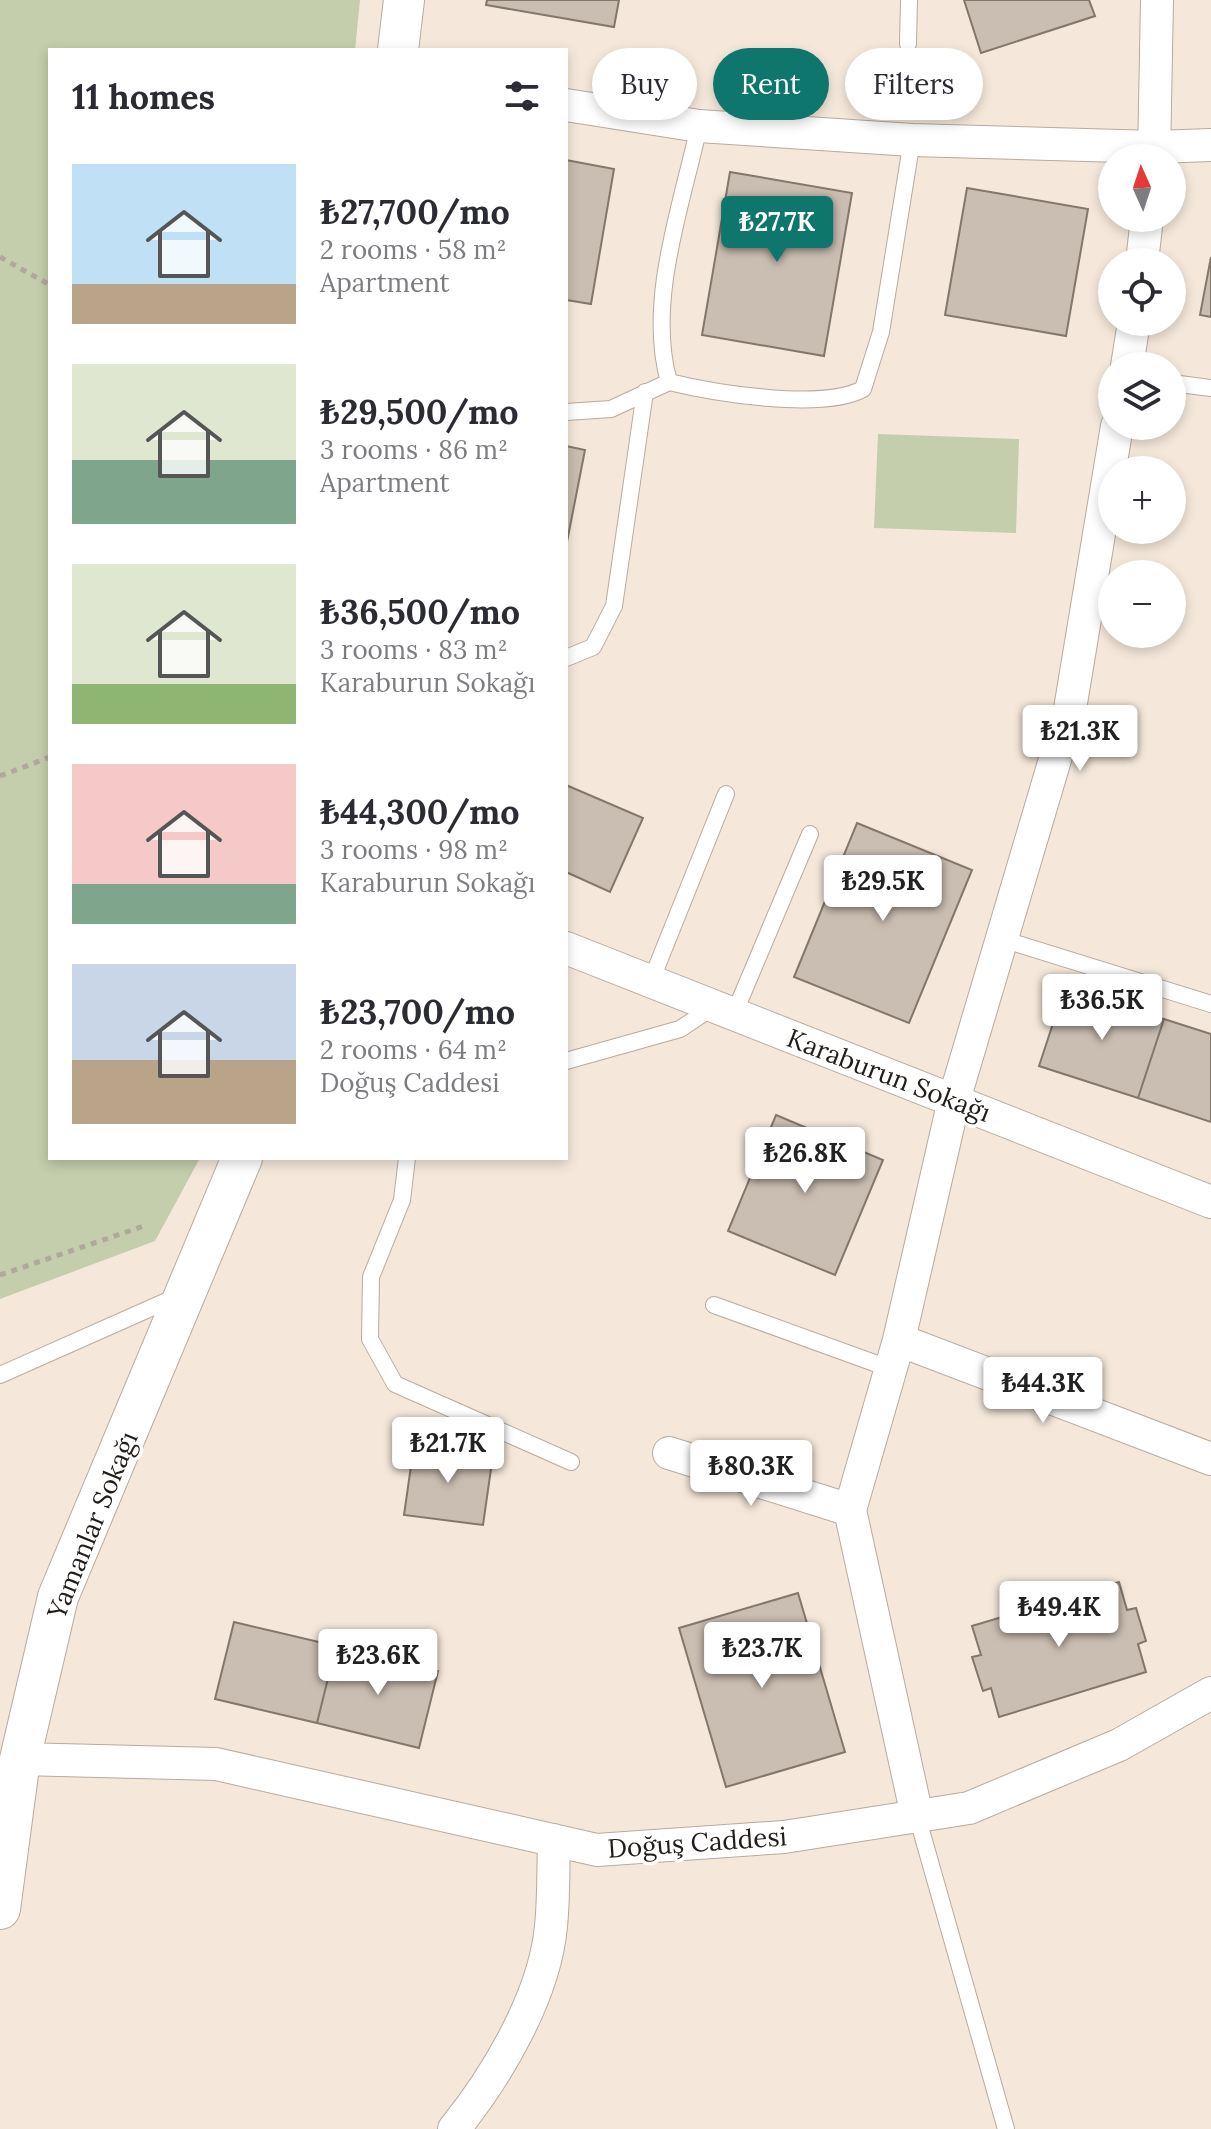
<!DOCTYPE html>
<meta charset="utf-8">
<style>
:root{--surface:#fff;--page:#f2f2f3;--text:#2b2b33;--muted:#7c7c81;--accent:#0f766e}
body{margin:0;font-family:Lora,serif;background:var(--page);color:var(--text);height:100vh;display:flex;flex-direction:column;font-size:30px;white-space:nowrap}
*{box-sizing:border-box;margin:0}
p{font-size:26px;color:var(--muted)}
.icon{flex:none;width:44px;height:44px;fill:none;stroke:currentColor;stroke-width:2;stroke-linecap:round;stroke-linejoin:round}
.map{position:relative;flex:1;overflow:hidden}
.drawer{position:absolute;left:48px;top:48px;width:520px;height:1112px;display:flex;flex-direction:column;background:var(--surface);border-radius:0px;box-shadow:0 4px 12px #0003}
.drawer>*{flex:none}
.banner{position:absolute;left:592px;top:48px;width:498px;height:72px;display:flex;gap:16px}
.needle{width:52px;rotate:357deg}
.buttons{position:absolute;left:1098px;top:144px;display:grid;gap:16px}
.buttons a{display:grid;place-items:center;width:88px;height:88px;border-radius:50%;background:var(--surface);box-shadow:0 4px 12px #0003;font-size:40px}
.price{position:absolute;translate:-50% -68px;padding:0 18px;border-radius:8px;background:#fff;color:#222;font-size:26px;line-height:52px;filter:drop-shadow(0 2px 4px #0008)}
.price::after{content:'';position:absolute;left:50%;top:48px;width:24px;height:18px;margin-left:-12px;background:inherit;clip-path:polygon(0 0,100% 0,50% 100%)}
.price.selected{background:var(--accent);color:#fff}
ul{padding:0;list-style:none}
li{display:flex;align-items:center;gap:24px;height:200px;padding:0 24px}
li span{display:grid;place-items:center;flex:none;width:224px;height:160px;border-radius:0px;color:#555}
li>.icon{margin-inline-start:auto}
span .icon{width:96px;height:96px;fill:#fffc;stroke-width:1}
li b{font-size:34px}
h2{display:flex;justify-content:space-between;align-items:center;height:96px;padding:0 24px;font-size:34px}
.tag{padding:0 28px;border-radius:36px;background:var(--surface);box-shadow:0 4px 12px #0003;font-size:28px;line-height:72px}
.tag.selected{background:var(--accent);color:#fff}
.map>svg:first-child{display:block}
</style>
<div class="map">
<svg width="1211" height="2129" viewBox="0 0 1211 2129">
<rect width="100%" height="100%" fill="#f5e8db"/>
<path fill="#c4cdac" d="M0,0H360L355,50H50V1158H200L155,1241L0,1299Z
M878,434L1019,439L1016,533L874,528Z"/>
<path fill="#cabdb1" stroke="#83776b" stroke-width="2" d="M487,0H619L614,27L486,5Z
M964,0H1089L1095,16L981,53Z
M566,160L614,169L591,304L566,300Z
M730,172L852,193L824,356L702,335Z
M967,188L1088,209L1066,336L945,315Z
M1211,257V317L1200,315Z
M566,446L585,450L566,547Z
M566,785L643,818L610,892L566,872Z
M857,823L972,870L909,1023L794,977Z
M1065,987L1164,1019L1138,1098L1039,1066Z
M1164,1019L1211,1034V1122L1138,1098Z
M776,1115L883,1160L835,1275L728,1231Z
M414,1445L493,1455L483,1525L404,1515Z
M1119,1582L1127,1610L1136,1608L1146,1641L1138,1644L1146,1672L999,1717L991,1688L983,1691L972,1657L981,1655L972,1626Z
M798,1593L845,1752L726,1787L679,1628Z
M234,1622L336,1646L317,1723L215,1699Z
M336,1646L438,1671L419,1748L317,1723Z"/>
<g fill="none" stroke-linecap="round" stroke-linejoin="round">
<g stroke="#b8aa9e" stroke-width="18">
<path id="service" d="M908,44L909,0
M699,126C682,205 646,302 669,382C714,393 822,411 863,389L881,332L912,140
M1172,383L1211,388
M566,412L611,409L669,382
M566,658L593,647L614,606L645,392
M1002,939L1211,1004
M651,981L726,794
M734,1014L810,834
M566,1061L680,1029L713,1007
M407,1158L402,1200L371,1277L370,1339L395,1384L571,1462
M714,1305L891,1369
M0,1375L178,1296
M917,1816L1006,2129"/>
</g>
<g stroke="#b8aa9e" stroke-width="34">
<path id="minor" d="M566,105L699,126L912,140L1156,147L1211,145
M1154,158L1157,0
M1142,262L1147,218
M1127,366L1134,322
M566,948L1211,1202
M899,1340L1211,1459
M669,1453L850,1510
M20,1759L216,1764L597,1850L784,1837L969,1808L1119,1745L1211,1693
M917,1816L850,1510L899,1340L954,1100L1070,709L1117,426
M454,2129C497,2076 545,1995 551,1926C554,1897 553,1868 554,1840"/>
</g>
<g stroke="#b8aa9e" stroke-width="42">
<path id="tertiary" d="M398,50L404,0
M0,1909L20,1759L58,1597L242,1158"/>
</g>
<path stroke="#b1a79d" stroke-width="5" stroke-dasharray="6 6" stroke-linecap="butt" d="M0,257L50,285
M0,776L50,757
M0,1275L147,1225"/>
<use href="#service" stroke="#fff" stroke-width="16"/>
<use href="#minor" stroke="#fff" stroke-width="32"/>
<use href="#tertiary" stroke="#fff" stroke-width="40"/>
</g>
<g text-anchor="middle" dominant-baseline="central" stroke-width="7" stroke-linejoin="round" paint-order="stroke">
<g font-size="26" fill="#211c18" stroke="#fff">
<text transform="translate(889 1075) rotate(21)">Karaburun Sokağı</text>
<text transform="translate(92 1525) rotate(-68)">Yamanlar Sokağı</text>
<text transform="translate(697 1842) rotate(-4)">Doğuş Caddesi</text>
</g>
</g>
</svg>
<div class="buttons">
<a><svg class="needle" viewBox="-14 -14 28 28"><path d="M0-13l5 13h-10z" fill="#e53935"/><path d="M0 13l5-13h-10z" fill="#7c7c81"/></svg></a>
<a><svg class="icon" aria-label="locate" viewBox="0 0 24 24"><circle cx="12" cy="12" r="6"/><path d="M12 2v4M12 18v4M2 12h4M18 12h4"/></svg></a>
<a><svg class="icon" aria-label="layers" viewBox="0 0 24 24"><path d="M12 4l9 5-9 5-9-5zM3 14l9 5 9-5"/></svg></a>
<a>+</a>
<a>−</a>
</div>
<b class="price selected" style="left:777px;top:264px">₺27.7K</b>
<b class="price" style="left:1080px;top:773px">₺21.3K</b>
<b class="price" style="left:883px;top:923px">₺29.5K</b>
<b class="price" style="left:1102px;top:1042px">₺36.5K</b>
<b class="price" style="left:805px;top:1195px">₺26.8K</b>
<b class="price" style="left:1043px;top:1425px">₺44.3K</b>
<b class="price" style="left:448px;top:1485px">₺21.7K</b>
<b class="price" style="left:751px;top:1508px">₺80.3K</b>
<b class="price" style="left:1059px;top:1649px">₺49.4K</b>
<b class="price" style="left:762px;top:1690px">₺23.7K</b>
<b class="price" style="left:378px;top:1697px">₺23.6K</b>
<div class="banner">
<a class="tag">Buy</a>
<a class="tag selected">Rent</a>
<a class="tag">Filters</a>
</div>
<section class="drawer">
<h2>11 homes<svg class="icon" aria-label="filters" viewBox="0 0 24 24"><path d="M4 7h16M4 17h16"/><circle cx="9" cy="7" r="2"/><circle cx="15" cy="17" r="2"/></svg></h2>
<ul>
<li><span style="background:linear-gradient(#bfe0f5 75%,#b9a48a 0)"><svg class="icon" aria-label="home" viewBox="0 0 24 24"><path d="M3 11l9-7 9 7M6 9v11h12V9"/></svg></span><div><b>₺27,700/mo</b><p>2 rooms · 58 m²</p><p>Apartment</p></div></li>
<li><span style="background:linear-gradient(#dfe7d0 60%,#7fa58c 0)"><svg class="icon" aria-label="home" viewBox="0 0 24 24"><path d="M3 11l9-7 9 7M6 9v11h12V9"/></svg></span><div><b>₺29,500/mo</b><p>3 rooms · 86 m²</p><p>Apartment</p></div></li>
<li><span style="background:linear-gradient(#dfe7d0 75%,#8fb573 0)"><svg class="icon" aria-label="home" viewBox="0 0 24 24"><path d="M3 11l9-7 9 7M6 9v11h12V9"/></svg></span><div><b>₺36,500/mo</b><p>3 rooms · 83 m²</p><p>Karaburun Sokağı</p></div></li>
<li><span style="background:linear-gradient(#f6c9c9 75%,#7fa58c 0)"><svg class="icon" aria-label="home" viewBox="0 0 24 24"><path d="M3 11l9-7 9 7M6 9v11h12V9"/></svg></span><div><b>₺44,300/mo</b><p>3 rooms · 98 m²</p><p>Karaburun Sokağı</p></div></li>
<li><span style="background:linear-gradient(#c9d6e8 60%,#b9a48a 0)"><svg class="icon" aria-label="home" viewBox="0 0 24 24"><path d="M3 11l9-7 9 7M6 9v11h12V9"/></svg></span><div><b>₺23,700/mo</b><p>2 rooms · 64 m²</p><p>Doğuş Caddesi</p></div></li>
</ul>
</section>
</div>
